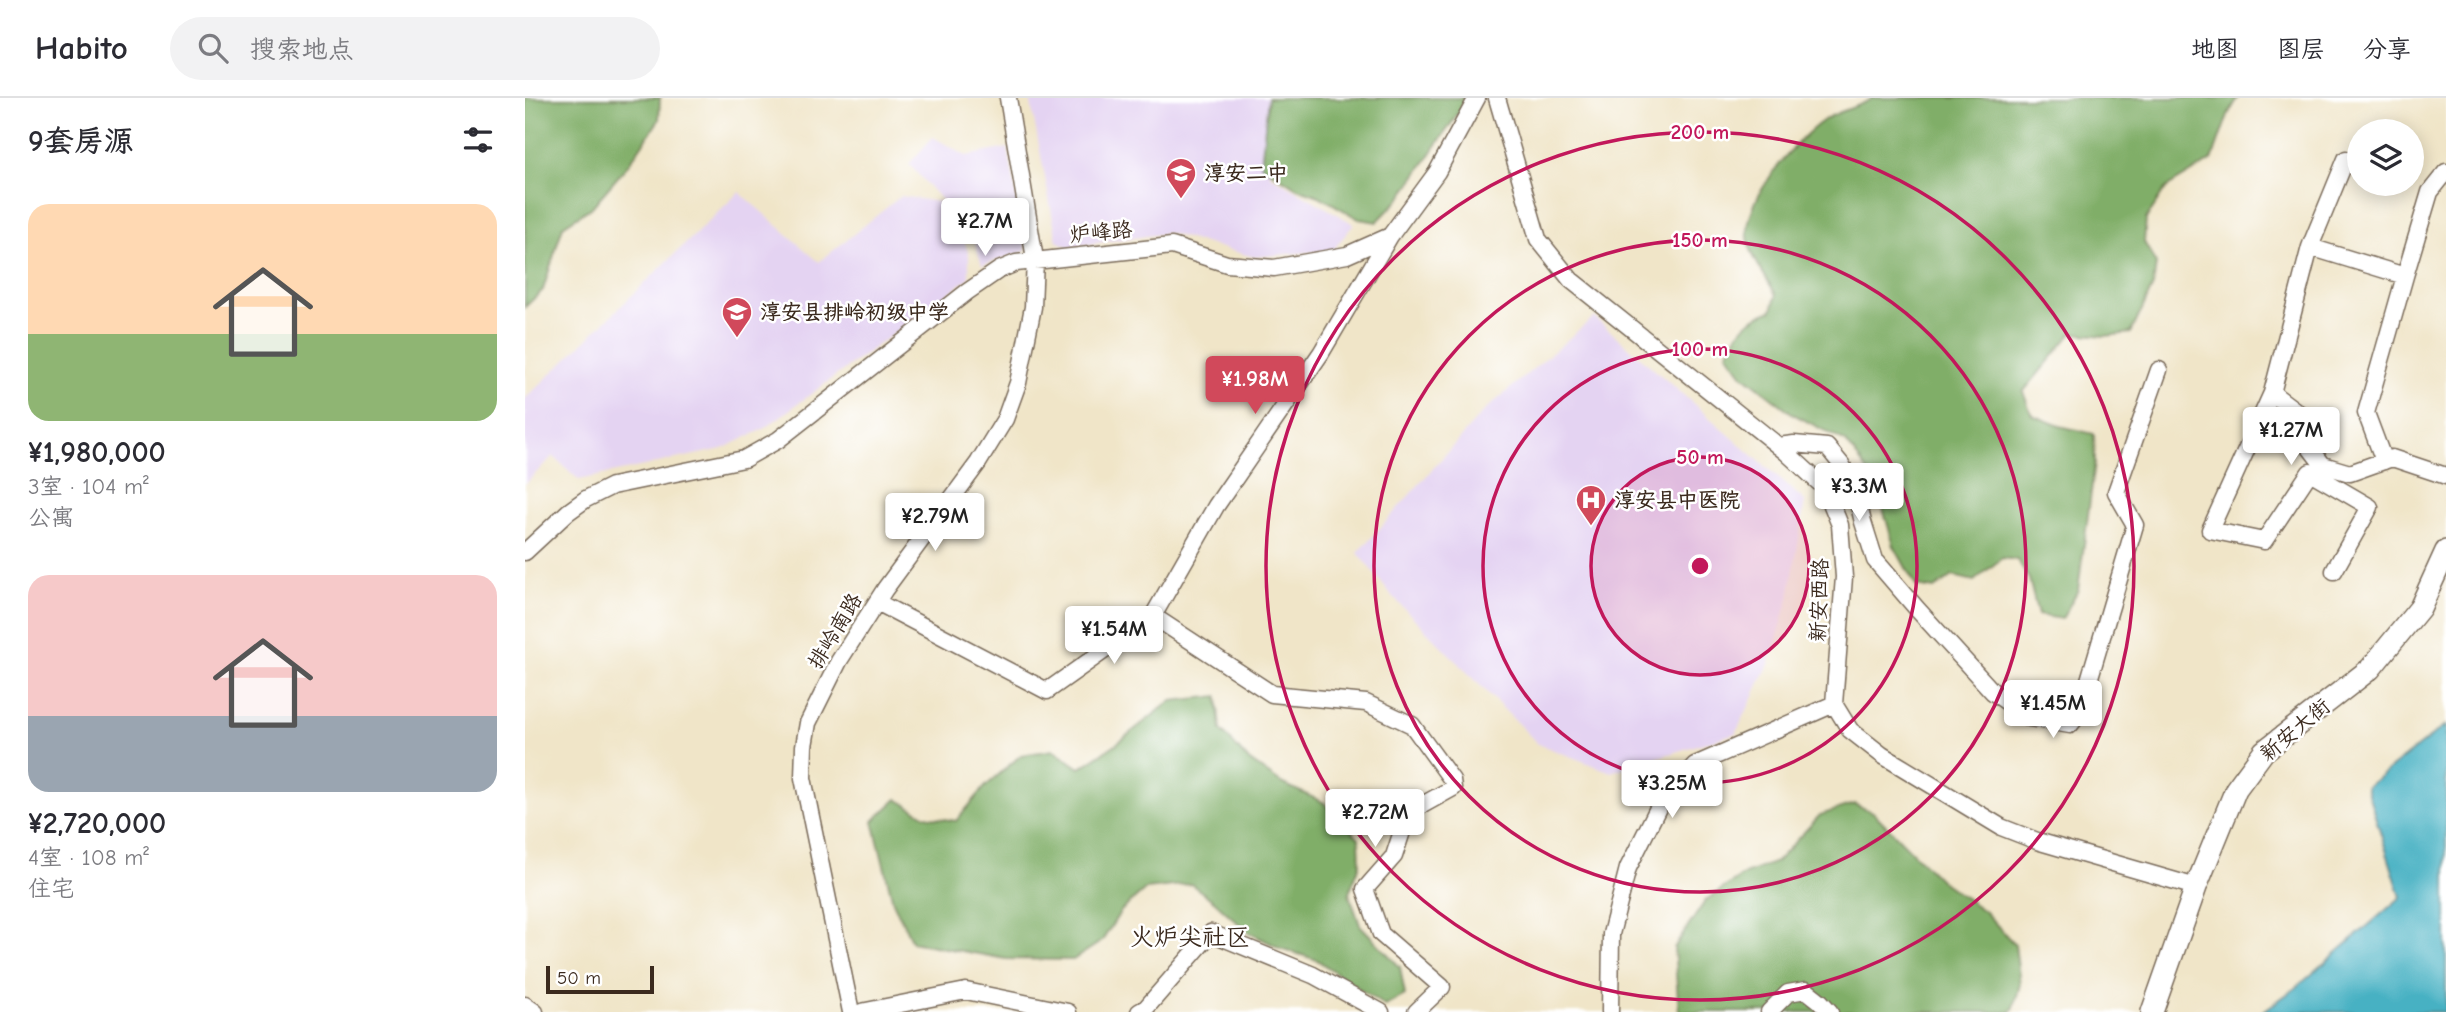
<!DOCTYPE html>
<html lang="zh">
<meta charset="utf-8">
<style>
:root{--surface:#fff;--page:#f2f2f3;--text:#2b2b33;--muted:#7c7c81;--line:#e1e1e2;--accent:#d1495b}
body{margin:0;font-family:"Comic Neue","LXGW WenKai TC",sans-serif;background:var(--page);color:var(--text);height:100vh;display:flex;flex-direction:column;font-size:26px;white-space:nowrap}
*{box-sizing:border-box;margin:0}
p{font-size:23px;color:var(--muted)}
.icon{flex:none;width:38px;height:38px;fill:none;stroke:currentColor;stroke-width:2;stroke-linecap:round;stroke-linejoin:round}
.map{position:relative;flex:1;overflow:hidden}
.drawer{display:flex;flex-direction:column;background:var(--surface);width:525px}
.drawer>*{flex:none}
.buttons{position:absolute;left:1822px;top:21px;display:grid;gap:14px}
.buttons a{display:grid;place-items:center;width:77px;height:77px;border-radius:50%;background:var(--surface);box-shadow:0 4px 18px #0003;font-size:35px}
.scale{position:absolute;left:21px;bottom:18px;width:108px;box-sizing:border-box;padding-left:7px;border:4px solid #3b2a1e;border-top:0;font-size:19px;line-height:24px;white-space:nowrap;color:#3b2a1e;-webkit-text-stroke:5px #fff;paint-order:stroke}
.price{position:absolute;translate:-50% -60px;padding:0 16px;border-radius:7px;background:#fff;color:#222;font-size:23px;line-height:46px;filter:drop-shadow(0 2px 4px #0008)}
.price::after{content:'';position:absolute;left:50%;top:42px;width:21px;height:16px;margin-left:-10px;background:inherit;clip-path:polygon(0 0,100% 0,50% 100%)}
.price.current{background:var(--accent);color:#fff}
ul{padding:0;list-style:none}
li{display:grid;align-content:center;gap:14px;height:371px;padding:0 28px}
li span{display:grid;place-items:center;height:217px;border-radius:21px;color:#555}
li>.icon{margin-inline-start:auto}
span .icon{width:126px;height:126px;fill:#fffc;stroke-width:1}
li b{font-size:30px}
h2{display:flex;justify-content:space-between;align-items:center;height:84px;padding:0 28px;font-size:30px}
header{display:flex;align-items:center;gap:42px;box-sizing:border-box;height:98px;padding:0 35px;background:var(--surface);border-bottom:2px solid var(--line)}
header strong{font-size:33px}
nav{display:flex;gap:38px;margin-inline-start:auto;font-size:24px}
.search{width:490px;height:63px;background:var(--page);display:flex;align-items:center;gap:18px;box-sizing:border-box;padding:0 24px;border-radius:38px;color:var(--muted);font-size:26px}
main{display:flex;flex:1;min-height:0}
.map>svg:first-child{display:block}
</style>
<header>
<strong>Habito</strong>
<div class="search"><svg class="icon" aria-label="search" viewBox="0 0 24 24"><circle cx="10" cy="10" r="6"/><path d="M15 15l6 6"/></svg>搜索地点</div>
<nav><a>地图</a><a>图层</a><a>分享</a></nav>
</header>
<main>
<section class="drawer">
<h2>9套房源<svg class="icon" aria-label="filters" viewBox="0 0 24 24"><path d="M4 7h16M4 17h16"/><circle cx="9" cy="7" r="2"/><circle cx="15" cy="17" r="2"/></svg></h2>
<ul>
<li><span style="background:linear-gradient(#ffd9b3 60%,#8fb573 0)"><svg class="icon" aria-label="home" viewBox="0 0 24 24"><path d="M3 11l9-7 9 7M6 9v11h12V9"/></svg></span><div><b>¥1,980,000</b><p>3室 · 104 m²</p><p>公寓</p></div></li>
<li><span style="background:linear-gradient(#f6c9c9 65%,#9aa5b1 0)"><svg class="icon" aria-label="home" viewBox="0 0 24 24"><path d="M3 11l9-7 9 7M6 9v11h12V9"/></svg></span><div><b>¥2,720,000</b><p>4室 · 108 m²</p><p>住宅</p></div></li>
</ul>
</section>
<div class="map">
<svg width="1921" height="914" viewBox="0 0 1921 914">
<rect width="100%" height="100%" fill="#fff"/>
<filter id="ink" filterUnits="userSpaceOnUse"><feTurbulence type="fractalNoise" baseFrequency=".0143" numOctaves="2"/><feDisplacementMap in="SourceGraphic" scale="14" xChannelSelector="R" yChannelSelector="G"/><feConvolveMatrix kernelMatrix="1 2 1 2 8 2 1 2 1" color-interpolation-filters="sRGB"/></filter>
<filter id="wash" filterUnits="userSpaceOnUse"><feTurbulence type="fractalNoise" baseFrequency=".00686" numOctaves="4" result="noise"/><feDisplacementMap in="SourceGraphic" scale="28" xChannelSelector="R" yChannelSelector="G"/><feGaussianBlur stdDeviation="1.57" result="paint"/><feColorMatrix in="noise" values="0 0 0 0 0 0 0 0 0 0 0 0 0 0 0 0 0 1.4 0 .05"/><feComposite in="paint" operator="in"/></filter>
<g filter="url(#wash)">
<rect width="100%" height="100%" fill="#f0e5c8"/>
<path fill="#e4d3f2" d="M505,0H747L741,63L746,78L829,126L808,152L729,159L643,135L543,149L532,143Z
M408,39L441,58L483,50L501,153L457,167L450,145L437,120L422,107L438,139L444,157V180L237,332L197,351L54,382L28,358L0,386V301L214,94L294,164L376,98L419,105L384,66Z
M1069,219L1280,403L1264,500L1244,566L1211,635L1086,674L1013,646L866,497L833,455L959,313Z"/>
<path fill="#80ae67" stroke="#5e6c42" stroke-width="2" d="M0,0H135L134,22L103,67L67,109L38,128L18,192L0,209Z
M743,0H939L936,11L877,98L852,124L834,121L794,98L772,90L736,67Z
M1348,0H1713L1703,17L1687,62L1641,90L1621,121L1619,144L1631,166L1628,188L1606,235L1580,238L1547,235L1498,294L1507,317L1535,328L1569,336L1570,364L1553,492L1537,521L1513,517L1504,481L1492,462L1477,460L1449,483L1428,478L1409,491L1391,488L1369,448L1350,383L1321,344L1268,316L1218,277L1202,255C1215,230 1221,222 1247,212L1251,197C1242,179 1226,161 1223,140C1219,101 1269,43 1299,22C1314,12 1333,10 1348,0Z
M693,598L696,632L722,661L756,685L798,704L834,740L835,766L824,795L835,827L875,869L880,897L860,908L792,862L755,850L723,834L690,804L666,786L621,791L596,813L577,843L548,862L481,861L387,844L368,804L348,723L372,701L401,718L431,723L460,689L496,657L528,652L555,670L591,646L646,603Z
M1329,706L1348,714L1416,783L1459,813L1490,847L1495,886L1489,909L1486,914H1154L1149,850L1181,802L1220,776L1251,764L1295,717Z"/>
<path fill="#46b1c3" stroke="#406e70" stroke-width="2" d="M1921,627V914H1737L1772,889L1876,799L1841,689Z"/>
</g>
<g filter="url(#ink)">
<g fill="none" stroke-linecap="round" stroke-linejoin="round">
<g stroke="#7a6b5a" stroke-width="19">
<path id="minor" d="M972,0L1013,141L1046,182L1261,354L1300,390L1315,427L1319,479L1309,606L1325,632L1357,657L1476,729L1512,743L1671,789
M1785,149L1821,61L1834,65
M1880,178L1905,94L1921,74
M1747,295L1785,149L1880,178L1841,315L1859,363
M1253,348L1269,346L1302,349L1316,366L1329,387L1338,424L1350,462L1393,512L1468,594L1504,620L1545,627L1554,616L1610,427L1591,394L1634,272
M0,454L43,414L61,401L87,388L219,361L253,342L442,194L474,172L491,165L647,148L702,166L749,170L822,157L865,138L912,74L952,0
M1809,473L1845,409L1785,374L1739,443L1685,432L1747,295L1779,319L1782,346L1798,367L1825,375L1867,360L1921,378
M352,504L522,593L628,518L747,596L841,605L887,627L927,682L928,690L883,715L869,758L840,791L856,836L917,889L891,914
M628,518L691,408L796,255L865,138
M0,907L10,914
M326,914L278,680L279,648L283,625L314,563L360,491L453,365L480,321L493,285L508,209L510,161L483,0
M336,914L441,893L543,914
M614,914L621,910L686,835L788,877L856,914
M1085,914L1086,836L1103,770L1136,704L1170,667L1309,606
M1244,914L1263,895L1281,892L1295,903L1305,914"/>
</g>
<g stroke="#7a6b5a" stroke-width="24">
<path id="major" d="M1627,914L1671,789L1711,691L1739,653L1845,571L1895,510L1921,453"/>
</g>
<use href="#minor" stroke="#fff" stroke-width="16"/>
<use href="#major" stroke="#fff" stroke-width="21"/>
</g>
</g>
<circle cx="1175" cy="468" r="109" fill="#c2185b" fill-opacity=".12"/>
<g fill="none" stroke="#c2185b" stroke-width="3.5">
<circle cx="1175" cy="468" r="109"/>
<circle cx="1175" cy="468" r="217"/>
<circle cx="1175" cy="468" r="326"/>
<circle cx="1175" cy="468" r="434"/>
</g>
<defs>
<g id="school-pin" transform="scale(1.575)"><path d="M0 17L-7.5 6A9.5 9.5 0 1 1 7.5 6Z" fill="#d1495b" stroke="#fff"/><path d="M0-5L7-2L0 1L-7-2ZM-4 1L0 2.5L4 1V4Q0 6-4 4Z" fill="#fff"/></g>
<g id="hospital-pin" transform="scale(1.575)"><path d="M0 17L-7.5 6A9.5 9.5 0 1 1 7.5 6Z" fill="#d1495b" stroke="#fff"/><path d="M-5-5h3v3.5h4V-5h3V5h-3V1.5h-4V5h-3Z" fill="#fff"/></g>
</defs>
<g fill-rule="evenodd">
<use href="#school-pin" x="656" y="75"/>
<use href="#school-pin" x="212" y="214"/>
<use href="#hospital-pin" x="1066" y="402"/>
</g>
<g text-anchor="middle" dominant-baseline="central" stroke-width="5" stroke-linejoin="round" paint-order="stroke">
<g font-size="21" font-weight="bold" fill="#3b2a1e" stroke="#fff" text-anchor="start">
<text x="679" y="75">淳安二中</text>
<text x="235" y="214">淳安县排岭初级中学</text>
<text x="1089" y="402">淳安县中医院</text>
</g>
<g font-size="21" fill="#3b2a1e" stroke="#fff">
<text transform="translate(576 134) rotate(-5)">炉峰路</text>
<text transform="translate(1294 502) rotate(-88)">新安西路</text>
<text transform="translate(310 533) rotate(-59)">排岭南路</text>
<text transform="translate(1770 632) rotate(-40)">新安大街</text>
</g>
<g font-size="24" fill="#3b2a1e" stroke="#fff">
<text x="665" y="839">火炉尖社区</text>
</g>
</g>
<circle cx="1175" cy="468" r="10" fill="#c2185b" stroke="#fff" stroke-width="3.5"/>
<g font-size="21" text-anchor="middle" font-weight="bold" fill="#c2185b" stroke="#fff" stroke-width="5" stroke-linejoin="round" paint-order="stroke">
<text x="1175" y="41">200 m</text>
<text x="1175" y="149">150 m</text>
<text x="1175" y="258">100 m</text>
<text x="1175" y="366">50 m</text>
</g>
</svg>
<div class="buttons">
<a><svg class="icon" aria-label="layers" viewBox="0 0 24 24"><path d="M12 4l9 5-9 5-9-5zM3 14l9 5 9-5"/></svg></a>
</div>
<div class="scale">50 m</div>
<b class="price" style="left:460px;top:160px">¥2.7M</b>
<b class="price current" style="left:730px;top:318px">¥1.98M</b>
<b class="price" style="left:1766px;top:369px">¥1.27M</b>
<b class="price" style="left:1334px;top:425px">¥3.3M</b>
<b class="price" style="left:410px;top:455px">¥2.79M</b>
<b class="price" style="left:589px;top:568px">¥1.54M</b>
<b class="price" style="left:1528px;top:642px">¥1.45M</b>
<b class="price" style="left:1147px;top:722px">¥3.25M</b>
<b class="price" style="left:850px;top:751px">¥2.72M</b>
</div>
</main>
